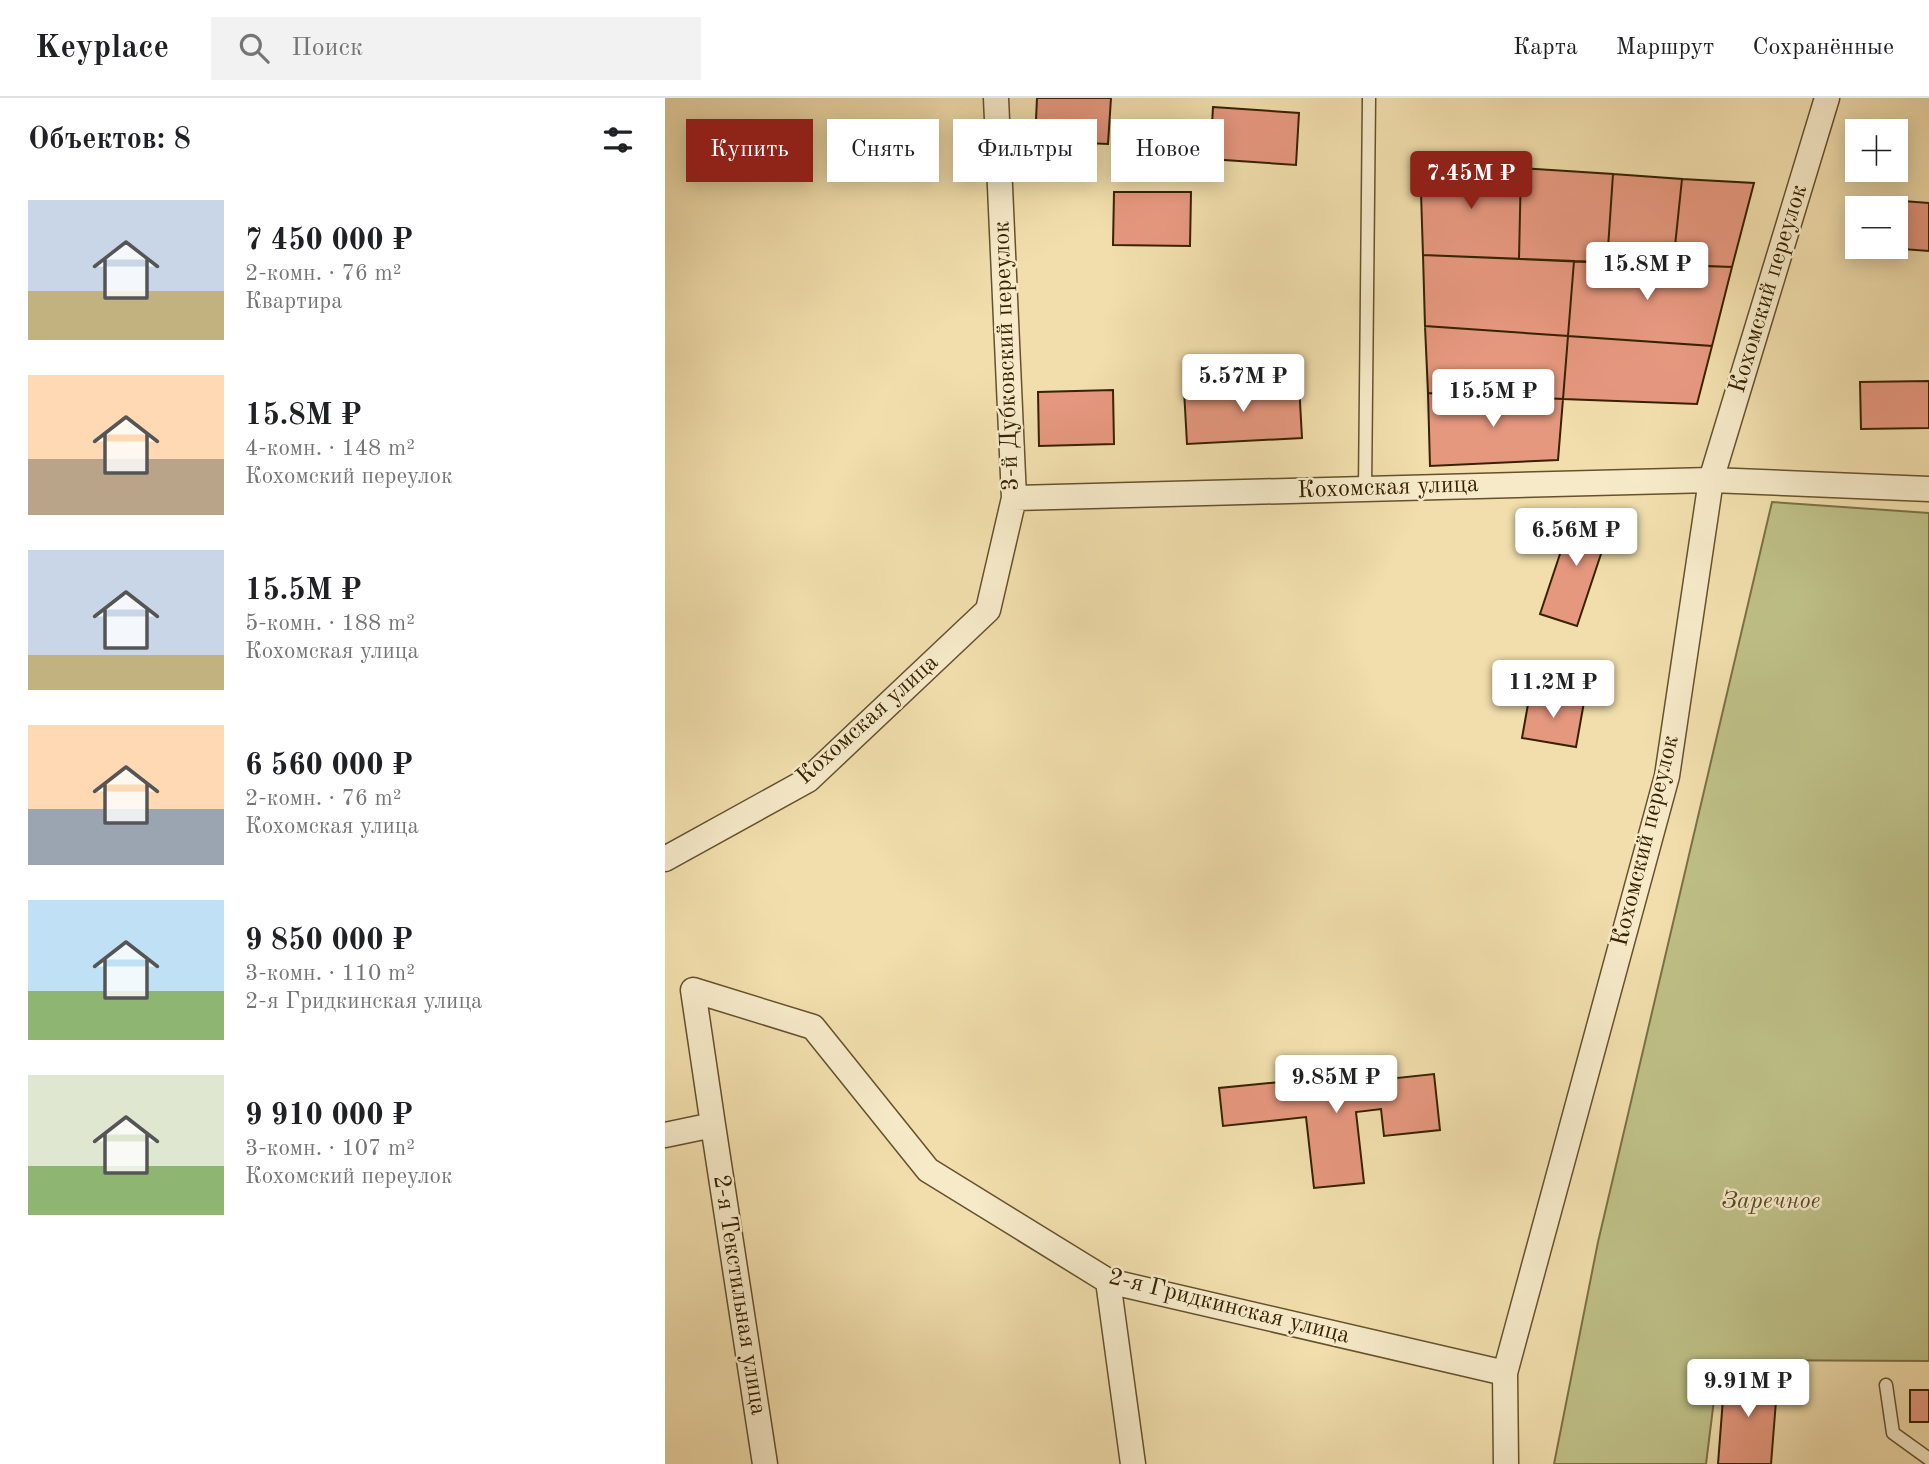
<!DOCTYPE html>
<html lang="ru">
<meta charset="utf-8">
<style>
:root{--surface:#fff;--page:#f2f2f2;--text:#202124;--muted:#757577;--line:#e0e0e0;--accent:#8f2418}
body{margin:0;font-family:"Old Standard TT",serif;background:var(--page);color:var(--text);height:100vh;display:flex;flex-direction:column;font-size:26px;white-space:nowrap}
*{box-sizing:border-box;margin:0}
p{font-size:23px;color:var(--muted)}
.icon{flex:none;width:38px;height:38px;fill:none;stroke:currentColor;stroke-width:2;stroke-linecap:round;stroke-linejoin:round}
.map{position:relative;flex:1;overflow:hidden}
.drawer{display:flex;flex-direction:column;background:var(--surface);width:665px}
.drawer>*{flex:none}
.top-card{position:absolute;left:21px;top:21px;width:665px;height:63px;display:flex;gap:14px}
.controls{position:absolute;left:1180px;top:21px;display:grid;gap:14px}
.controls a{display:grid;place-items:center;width:63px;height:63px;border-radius:0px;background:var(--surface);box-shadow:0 4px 18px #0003;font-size:35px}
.price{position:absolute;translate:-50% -60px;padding:0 16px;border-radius:7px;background:#fff;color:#222;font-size:23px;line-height:46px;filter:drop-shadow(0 2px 4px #0008)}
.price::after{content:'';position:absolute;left:50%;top:42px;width:21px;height:16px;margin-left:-10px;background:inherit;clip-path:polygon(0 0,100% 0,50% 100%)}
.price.active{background:var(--accent);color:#fff}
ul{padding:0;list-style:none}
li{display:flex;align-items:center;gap:21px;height:175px;padding:0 28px}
li span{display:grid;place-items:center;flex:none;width:196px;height:140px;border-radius:0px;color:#555}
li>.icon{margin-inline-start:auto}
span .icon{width:84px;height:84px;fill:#fffc;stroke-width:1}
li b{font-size:30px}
h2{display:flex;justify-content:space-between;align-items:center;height:84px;padding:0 28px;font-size:30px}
.chip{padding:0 24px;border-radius:0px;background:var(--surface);box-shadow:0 4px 18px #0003;font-size:24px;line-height:63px}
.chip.active{background:var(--accent);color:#fff}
header{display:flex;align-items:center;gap:42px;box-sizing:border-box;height:98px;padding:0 35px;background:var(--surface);border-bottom:2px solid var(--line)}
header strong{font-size:33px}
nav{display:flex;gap:38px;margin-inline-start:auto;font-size:24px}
.search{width:490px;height:63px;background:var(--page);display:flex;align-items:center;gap:18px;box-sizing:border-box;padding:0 24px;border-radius:0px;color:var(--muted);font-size:26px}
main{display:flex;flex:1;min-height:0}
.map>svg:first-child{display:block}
</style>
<header>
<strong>Keyplace</strong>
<div class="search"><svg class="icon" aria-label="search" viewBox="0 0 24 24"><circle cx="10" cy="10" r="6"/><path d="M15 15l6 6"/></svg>Поиск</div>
<nav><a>Карта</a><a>Маршрут</a><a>Сохранённые</a></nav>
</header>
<main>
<section class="drawer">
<h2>Объектов: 8<svg class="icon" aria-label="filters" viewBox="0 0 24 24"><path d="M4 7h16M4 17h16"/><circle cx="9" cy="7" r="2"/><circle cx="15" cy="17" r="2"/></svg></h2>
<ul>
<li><span style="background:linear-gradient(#c9d6e8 65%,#c2b280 0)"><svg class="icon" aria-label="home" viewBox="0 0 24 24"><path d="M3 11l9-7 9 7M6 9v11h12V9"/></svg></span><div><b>7 450 000 ₽</b><p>2-комн. · 76 m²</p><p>Квартира</p></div></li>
<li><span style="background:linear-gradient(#ffd9b3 60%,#b9a48a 0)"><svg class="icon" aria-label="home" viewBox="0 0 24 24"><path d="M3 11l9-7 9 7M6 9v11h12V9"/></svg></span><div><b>15.8M ₽</b><p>4-комн. · 148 m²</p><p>Кохомский переулок</p></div></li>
<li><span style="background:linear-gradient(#c9d6e8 75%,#c2b280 0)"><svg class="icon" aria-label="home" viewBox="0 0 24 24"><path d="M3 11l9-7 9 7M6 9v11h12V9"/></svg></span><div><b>15.5M ₽</b><p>5-комн. · 188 m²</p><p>Кохомская улица</p></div></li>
<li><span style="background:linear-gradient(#ffd9b3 60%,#9aa5b1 0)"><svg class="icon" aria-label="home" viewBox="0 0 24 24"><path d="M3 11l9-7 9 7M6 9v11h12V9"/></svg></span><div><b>6 560 000 ₽</b><p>2-комн. · 76 m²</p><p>Кохомская улица</p></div></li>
<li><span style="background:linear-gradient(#bfe0f5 65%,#8fb573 0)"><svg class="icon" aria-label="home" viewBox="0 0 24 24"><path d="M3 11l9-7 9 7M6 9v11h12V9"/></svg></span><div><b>9 850 000 ₽</b><p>3-комн. · 110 m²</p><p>2-я Гридкинская улица</p></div></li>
<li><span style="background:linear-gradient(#dfe7d0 65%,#8fb573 0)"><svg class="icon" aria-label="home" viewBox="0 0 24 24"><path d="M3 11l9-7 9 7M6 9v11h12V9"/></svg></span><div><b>9 910 000 ₽</b><p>3-комн. · 107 m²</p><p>Кохомский переулок</p></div></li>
</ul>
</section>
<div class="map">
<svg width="1264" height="1366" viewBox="0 0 1264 1366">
<rect width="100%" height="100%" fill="#f1deac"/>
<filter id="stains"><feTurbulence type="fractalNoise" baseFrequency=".00286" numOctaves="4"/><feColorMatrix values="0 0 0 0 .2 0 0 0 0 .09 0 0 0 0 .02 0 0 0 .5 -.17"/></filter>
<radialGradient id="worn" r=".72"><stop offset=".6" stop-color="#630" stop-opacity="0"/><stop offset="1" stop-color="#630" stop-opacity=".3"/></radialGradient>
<path fill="#bec087" stroke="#7a7144" stroke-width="2" d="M1107,404L1264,415V1263L1054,1262L1041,1366H889L933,1144Z"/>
<path fill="#e6987f" stroke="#372201" stroke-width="2" d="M372,0H446L443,46L370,43Z
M548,9L634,15L631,67L545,61Z
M755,64L856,70L854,161L758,157Z
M856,70L948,76L942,165L854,161Z
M948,76L1017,81L1008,167L942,165Z
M1017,81L1089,85L1067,169L1008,167Z
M449,94H526L525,148L448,147Z
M1211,101L1264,105V153L1211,149H1230V110H1210Z
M758,157L909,163L903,238L760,228Z
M909,163L1067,169L1047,248L903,238Z
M760,228L903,238L898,301L763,295Z
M903,238L1047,248L1032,306L898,301Z
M1264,283V330L1196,331L1195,284Z
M634,286L637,340L522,346L519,292Z
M448,292L449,346L374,348L373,294Z
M763,295L898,301L893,362L765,368Z
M910,411L947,423L912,528L875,516Z
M865,595L919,604L911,649L857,640Z
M679,971V977L694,976L695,984L769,976L775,1032L719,1038L716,1011L691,1014L699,1085L649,1090L641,1019L558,1028L554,990L645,981V975Z
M1060,1274L1113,1278L1106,1366H1053Z
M1245,1292H1264V1324H1245Z"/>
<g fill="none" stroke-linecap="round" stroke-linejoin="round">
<g stroke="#66512c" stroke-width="15">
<path id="service" d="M700,391L704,0
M1221,1287L1228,1335L1264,1361"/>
</g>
<g stroke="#66512c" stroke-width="27">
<path id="minor" d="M349,400L1046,382L1264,391
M0,761L143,682L323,512L349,400L331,0
M48,1027L100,1366
M0,1037L48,1027L28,892L148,929L263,1072L443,1183L840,1275
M443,1183L468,1366
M841,1366L840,1275L1002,678L1046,382L1162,0"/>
</g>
<use href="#service" stroke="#f6eac9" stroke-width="12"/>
<use href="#minor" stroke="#f6eac9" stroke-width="24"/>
</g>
<g text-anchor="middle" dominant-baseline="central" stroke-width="5" stroke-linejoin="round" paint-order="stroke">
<g font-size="24" fill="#372201" stroke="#f6eac9">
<text transform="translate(1104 191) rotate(-73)">Кохомский переулок</text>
<text transform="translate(342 258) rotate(-92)">3-й Дубковский переулок</text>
<text transform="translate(723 390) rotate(-2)">Кохомская улица</text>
<text transform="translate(203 622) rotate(-42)">Кохомская улица</text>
<text transform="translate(981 743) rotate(-76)">Кохомский переулок</text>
<text transform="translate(74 1197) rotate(81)">2-я Текстильная улица</text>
<text transform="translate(564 1209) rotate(14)">2-я Гридкинская улица</text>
</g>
<g font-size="24" font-style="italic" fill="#594a22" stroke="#f6eac9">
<text x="1106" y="1104">Заречное</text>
</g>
</g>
<rect width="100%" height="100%" filter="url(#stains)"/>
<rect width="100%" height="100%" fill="url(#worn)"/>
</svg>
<div class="controls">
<a>+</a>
<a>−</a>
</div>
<b class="price active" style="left:806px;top:113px">7.45M ₽</b>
<b class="price" style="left:982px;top:204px">15.8M ₽</b>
<b class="price" style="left:578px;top:316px">5.57M ₽</b>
<b class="price" style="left:828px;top:331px">15.5M ₽</b>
<b class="price" style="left:911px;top:470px">6.56M ₽</b>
<b class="price" style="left:888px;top:622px">11.2M ₽</b>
<b class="price" style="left:671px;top:1017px">9.85M ₽</b>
<b class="price" style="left:1083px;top:1321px">9.91M ₽</b>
<div class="top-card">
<a class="chip active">Купить</a>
<a class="chip">Снять</a>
<a class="chip">Фильтры</a>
<a class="chip">Новое</a>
</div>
</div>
</main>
